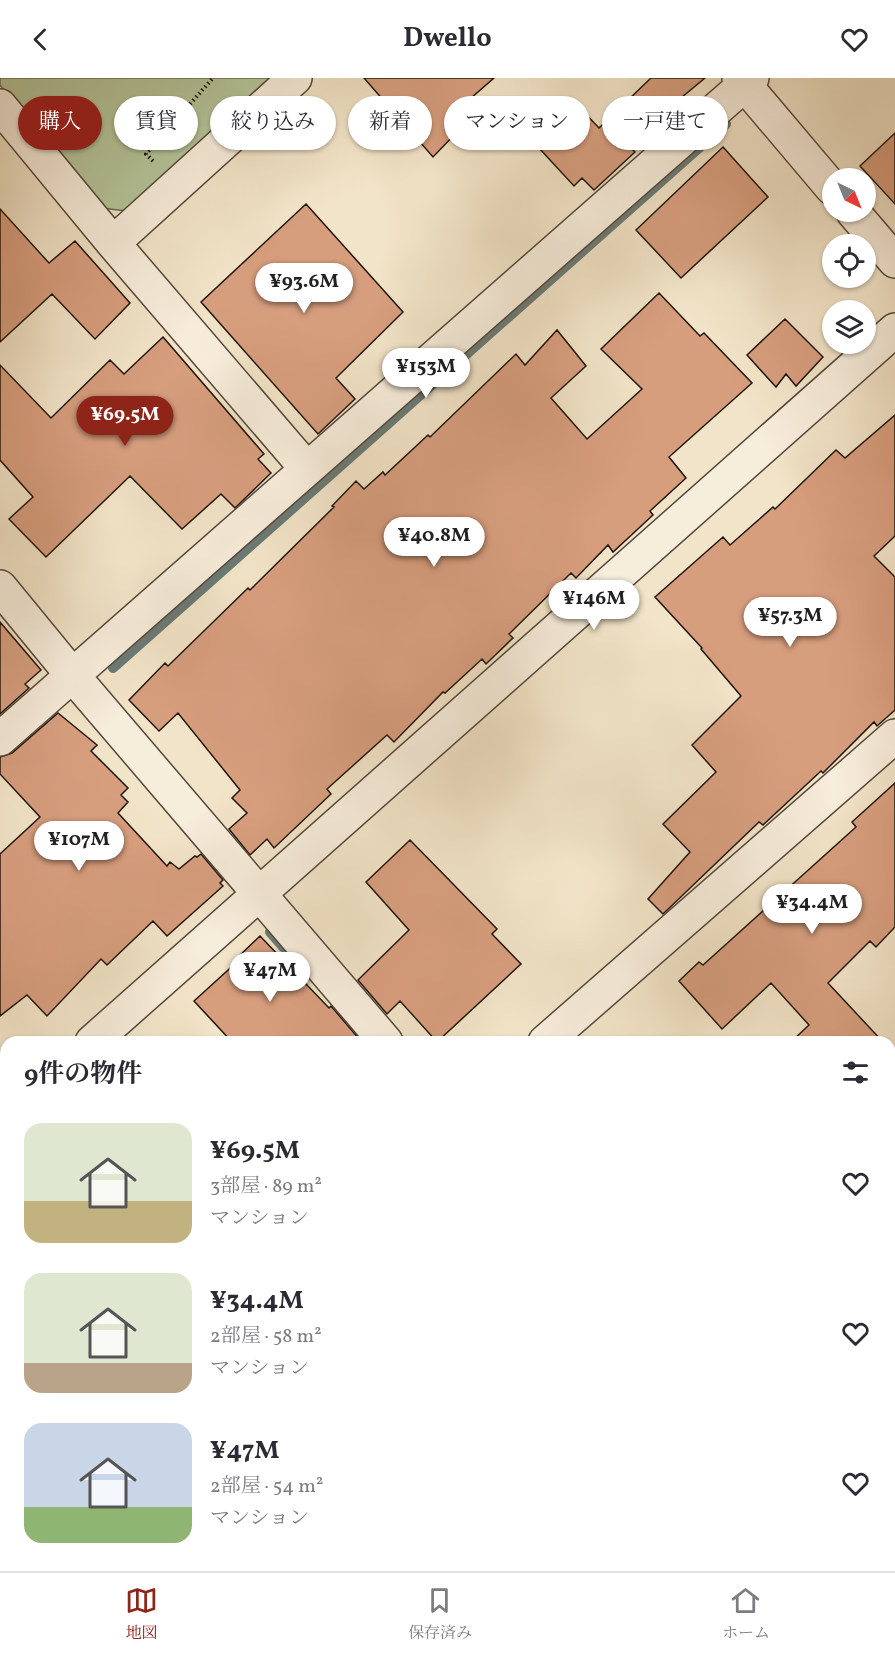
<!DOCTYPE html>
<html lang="ja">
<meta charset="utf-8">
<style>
:root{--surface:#fff;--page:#f2f2f3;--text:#2b2b33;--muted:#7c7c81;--line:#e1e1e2;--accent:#8f2418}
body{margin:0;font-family:Vollkorn,"Noto Serif JP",serif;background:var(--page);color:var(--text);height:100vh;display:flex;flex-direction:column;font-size:22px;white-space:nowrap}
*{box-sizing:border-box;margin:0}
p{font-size:20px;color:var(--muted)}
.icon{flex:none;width:33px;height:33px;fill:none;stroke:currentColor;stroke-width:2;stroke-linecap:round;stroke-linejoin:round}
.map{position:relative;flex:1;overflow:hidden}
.panel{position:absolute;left:0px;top:958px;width:896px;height:536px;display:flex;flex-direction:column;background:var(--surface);border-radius:18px 18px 0 0;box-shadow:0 2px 4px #0004}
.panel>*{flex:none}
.hud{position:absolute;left:18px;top:18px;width:860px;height:54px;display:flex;gap:12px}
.needle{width:39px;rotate:137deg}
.fabs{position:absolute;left:822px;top:90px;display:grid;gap:12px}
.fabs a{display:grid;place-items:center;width:54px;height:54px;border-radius:50%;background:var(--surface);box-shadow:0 2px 4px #0004;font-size:30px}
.price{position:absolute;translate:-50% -51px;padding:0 14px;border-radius:21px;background:#fff;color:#222;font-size:20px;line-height:39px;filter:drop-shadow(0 2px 3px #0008)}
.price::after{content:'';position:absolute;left:50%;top:36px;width:18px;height:14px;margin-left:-9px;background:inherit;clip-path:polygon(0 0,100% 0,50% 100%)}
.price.active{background:var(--accent);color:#fff}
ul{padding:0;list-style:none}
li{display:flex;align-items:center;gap:18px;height:150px;padding:0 24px}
li span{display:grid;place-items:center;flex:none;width:168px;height:120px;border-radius:18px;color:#555}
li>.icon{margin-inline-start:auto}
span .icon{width:72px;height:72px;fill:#fffc;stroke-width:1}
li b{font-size:26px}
h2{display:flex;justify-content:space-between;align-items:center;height:72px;padding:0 24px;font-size:26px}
.tag{padding:0 21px;border-radius:27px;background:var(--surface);box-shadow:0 2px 4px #0004;font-size:21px;line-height:54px}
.tag.active{background:var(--accent);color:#fff}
header{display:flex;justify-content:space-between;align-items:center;height:78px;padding:0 24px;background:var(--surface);font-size:27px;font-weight:700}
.tabs{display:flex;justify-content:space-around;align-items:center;height:84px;border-top:2px solid var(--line);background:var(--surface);font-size:16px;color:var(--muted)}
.tabs a{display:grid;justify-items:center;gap:3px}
.tabs .active{color:var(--accent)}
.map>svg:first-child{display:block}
</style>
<header><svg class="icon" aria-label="back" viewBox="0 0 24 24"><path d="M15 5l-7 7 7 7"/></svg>Dwello<svg class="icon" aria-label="heart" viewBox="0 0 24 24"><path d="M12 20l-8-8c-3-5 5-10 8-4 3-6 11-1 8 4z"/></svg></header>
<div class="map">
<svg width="895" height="1493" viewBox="0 0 895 1493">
<rect width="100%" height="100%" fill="#f2e4c8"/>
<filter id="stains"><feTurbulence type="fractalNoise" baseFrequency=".00333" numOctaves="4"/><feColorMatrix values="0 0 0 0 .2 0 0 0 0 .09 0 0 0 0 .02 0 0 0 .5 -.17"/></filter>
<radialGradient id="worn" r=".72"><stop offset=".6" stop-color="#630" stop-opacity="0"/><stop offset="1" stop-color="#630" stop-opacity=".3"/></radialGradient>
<path fill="#b4c59a" stroke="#6a6c54" stroke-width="1.5" d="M0,0H274L126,133L102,130L0,7Z"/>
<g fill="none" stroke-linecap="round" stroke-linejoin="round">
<path stroke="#6a7a75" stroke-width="10" d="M113,590L726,46
M270,854L283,869
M810,1488L815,1493"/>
</g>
<path fill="#d79e7e" stroke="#20140e" stroke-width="1.5" d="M364,0H494L447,41L458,53L433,79Z
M651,0H705L681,20L683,23L633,72L635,74L594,112L582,100L574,108L539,70L581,31L599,50Z
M895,55V126L860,88Z
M723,69L768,119L681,200L636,152Z
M306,126L403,234L336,300L355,321L318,356L201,224Z
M0,131L49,185L75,163L130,225L95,261L52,216L0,264Z
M659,215L700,258L704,255L752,305L669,379L686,400L650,433L653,437L613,474L608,467L576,500L571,495L509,556L513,560L486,586L482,581L445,615L443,614L394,664L387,657L327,711L331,716L274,770L267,761L250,777L229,751L247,735L232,720L240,712L178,635L159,653L129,622L165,585L168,588L248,510L250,512L334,429L332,428L356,403L364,411L383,394L385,397L428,357L430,359L516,276L525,287L557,252L586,288L551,320L587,361L642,311L601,271Z
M785,241L823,279L796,308L786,296L776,309L747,277Z
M163,259L264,376L258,381L271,395L235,430L221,416L182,451L130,398L46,479L9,441L33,419L0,382V287L51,340L110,282L124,296Z
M895,337V458L874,478L895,499V632L877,648L874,644L823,695L821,693L763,747L759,744L663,836L648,821L690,774L663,746L716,694L692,667L741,618L701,571L702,570L655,519L723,459L730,467L773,429L775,431L836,372L845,380Z
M0,544L41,592L25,606L29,610L0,636Z
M58,635L97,667L91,673L128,710L121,717L128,724L118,735L167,788L170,784L179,791L195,778L197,779L201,776L223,802L220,805L223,808L167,858L153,843L107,887L101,881L47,938L27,917L0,938V776L40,739L0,696V679L12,675Z
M895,705V849L876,869L870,863L828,905L883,964H791L809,947L771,905L722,951L679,903L699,884L703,887L856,749L852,744Z
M410,762L497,851L492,856L521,886L437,964L400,923L387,936L358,902L409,852L366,804Z
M260,858L329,930L331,928L360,962L358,964H232L194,923L238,883L236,881Z"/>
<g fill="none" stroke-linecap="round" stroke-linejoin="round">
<g stroke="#54483c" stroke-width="36">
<path id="street" d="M739,0L832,110
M0,28L113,165L307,391
M853,134L895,183
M113,165L295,0
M0,509L73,598L386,964
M0,661L752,0
M92,964L895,252
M545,964L895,658
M0,1046L6,1041
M890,1052L895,1047
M0,1446L6,1441
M832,1488L836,1493
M190,1493L218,1488"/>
</g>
<path stroke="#20140e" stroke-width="4" stroke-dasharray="1.5 3" stroke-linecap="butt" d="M153,83L146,76L213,0"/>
<use href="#street" stroke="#f7eddb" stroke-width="33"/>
</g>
<rect width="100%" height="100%" filter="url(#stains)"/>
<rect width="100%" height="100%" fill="url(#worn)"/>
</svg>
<div class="fabs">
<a><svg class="needle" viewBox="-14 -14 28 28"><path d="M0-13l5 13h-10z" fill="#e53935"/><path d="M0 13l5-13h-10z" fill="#7c7c81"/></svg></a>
<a><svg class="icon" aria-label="locate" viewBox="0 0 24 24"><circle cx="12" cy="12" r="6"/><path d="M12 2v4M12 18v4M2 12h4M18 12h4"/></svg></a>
<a><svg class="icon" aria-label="layers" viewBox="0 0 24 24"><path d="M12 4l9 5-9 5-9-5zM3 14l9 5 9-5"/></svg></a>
</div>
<b class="price" style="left:304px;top:236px">¥93.6M</b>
<b class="price" style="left:426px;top:321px">¥153M</b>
<b class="price active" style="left:125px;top:369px">¥69.5M</b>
<b class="price" style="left:434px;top:490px">¥40.8M</b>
<b class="price" style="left:594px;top:553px">¥146M</b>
<b class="price" style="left:790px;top:570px">¥57.3M</b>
<b class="price" style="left:79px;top:794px">¥107M</b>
<b class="price" style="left:812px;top:857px">¥34.4M</b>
<b class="price" style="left:270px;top:925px">¥47M</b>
<div class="hud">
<a class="tag active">購入</a>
<a class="tag">賃貸</a>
<a class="tag">絞り込み</a>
<a class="tag">新着</a>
<a class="tag">マンション</a>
<a class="tag">一戸建て</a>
</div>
<section class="panel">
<h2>9件の物件<svg class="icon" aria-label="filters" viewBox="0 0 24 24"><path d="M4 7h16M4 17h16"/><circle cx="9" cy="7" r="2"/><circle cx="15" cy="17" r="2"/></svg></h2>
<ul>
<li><span style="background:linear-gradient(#dfe7d0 65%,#c2b280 0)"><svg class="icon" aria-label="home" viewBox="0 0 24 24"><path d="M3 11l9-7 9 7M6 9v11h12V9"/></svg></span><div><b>¥69.5M</b><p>3部屋 · 89 m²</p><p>マンション</p></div><svg class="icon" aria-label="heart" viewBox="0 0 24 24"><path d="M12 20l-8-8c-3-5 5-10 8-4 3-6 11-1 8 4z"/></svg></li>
<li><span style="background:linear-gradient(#dfe7d0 75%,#b9a48a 0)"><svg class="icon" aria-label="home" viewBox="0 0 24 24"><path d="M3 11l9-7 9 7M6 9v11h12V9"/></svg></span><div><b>¥34.4M</b><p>2部屋 · 58 m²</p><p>マンション</p></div><svg class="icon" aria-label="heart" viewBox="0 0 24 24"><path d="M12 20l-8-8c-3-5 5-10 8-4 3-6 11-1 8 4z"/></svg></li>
<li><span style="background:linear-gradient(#c9d6e8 70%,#8fb573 0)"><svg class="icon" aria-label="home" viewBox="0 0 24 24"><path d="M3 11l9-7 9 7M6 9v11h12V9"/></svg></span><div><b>¥47M</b><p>2部屋 · 54 m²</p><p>マンション</p></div><svg class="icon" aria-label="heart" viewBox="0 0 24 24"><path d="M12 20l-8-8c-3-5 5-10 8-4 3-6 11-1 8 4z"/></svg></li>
</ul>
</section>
</div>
<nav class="tabs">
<a class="active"><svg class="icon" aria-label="map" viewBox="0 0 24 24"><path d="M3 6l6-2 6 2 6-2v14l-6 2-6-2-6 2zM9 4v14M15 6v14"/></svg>地図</a>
<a><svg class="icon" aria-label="saved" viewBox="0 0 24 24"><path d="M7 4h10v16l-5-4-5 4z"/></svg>保存済み</a>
<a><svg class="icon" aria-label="home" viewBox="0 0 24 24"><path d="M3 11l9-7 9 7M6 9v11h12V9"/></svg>ホーム</a>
</nav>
